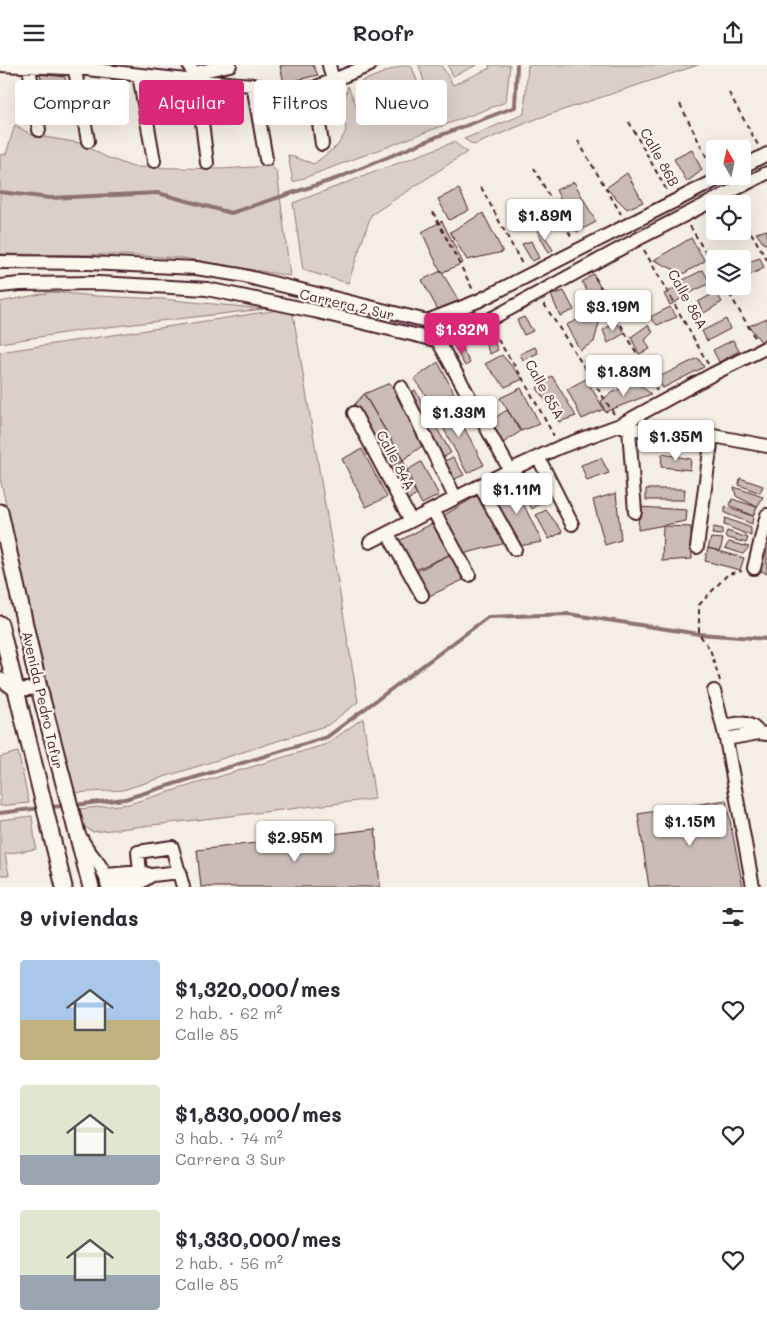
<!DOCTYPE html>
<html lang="es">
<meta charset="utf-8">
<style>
:root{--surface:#fff;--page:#f2f2f3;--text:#2b2b33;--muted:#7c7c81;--accent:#db2777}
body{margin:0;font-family:Mali,sans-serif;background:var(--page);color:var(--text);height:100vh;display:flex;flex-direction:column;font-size:19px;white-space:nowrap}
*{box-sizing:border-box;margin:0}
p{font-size:16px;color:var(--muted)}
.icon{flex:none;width:28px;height:28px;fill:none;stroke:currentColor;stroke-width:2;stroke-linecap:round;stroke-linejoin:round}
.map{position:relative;height:822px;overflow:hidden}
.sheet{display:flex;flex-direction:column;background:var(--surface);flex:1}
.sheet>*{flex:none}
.guide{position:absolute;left:15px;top:15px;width:500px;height:45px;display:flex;gap:10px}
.needle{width:32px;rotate:351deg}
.fabs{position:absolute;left:706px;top:75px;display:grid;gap:10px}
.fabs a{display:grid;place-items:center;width:45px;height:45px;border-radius:5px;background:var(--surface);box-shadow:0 5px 20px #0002;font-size:25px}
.price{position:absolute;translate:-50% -42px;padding:0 11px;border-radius:5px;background:#fff;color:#222;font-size:16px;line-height:32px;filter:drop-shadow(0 1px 2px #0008)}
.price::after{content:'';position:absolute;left:50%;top:30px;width:15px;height:11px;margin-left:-8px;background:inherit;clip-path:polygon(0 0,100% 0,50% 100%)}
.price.selected{background:var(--accent);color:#fff}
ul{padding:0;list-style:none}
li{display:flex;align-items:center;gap:15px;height:125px;padding:0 20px}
li span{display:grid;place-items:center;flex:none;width:140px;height:100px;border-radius:5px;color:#555}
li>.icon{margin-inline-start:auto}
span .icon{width:60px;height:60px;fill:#fffc;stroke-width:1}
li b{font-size:21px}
h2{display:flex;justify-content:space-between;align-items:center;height:60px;padding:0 20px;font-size:21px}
.tag{padding:0 18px;border-radius:5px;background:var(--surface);box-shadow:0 5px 20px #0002;font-size:18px;line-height:45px}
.tag.selected{background:var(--accent);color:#fff}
header{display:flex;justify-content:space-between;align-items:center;height:65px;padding:0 20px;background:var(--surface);font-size:22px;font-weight:600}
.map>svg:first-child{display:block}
</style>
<header><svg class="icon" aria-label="menu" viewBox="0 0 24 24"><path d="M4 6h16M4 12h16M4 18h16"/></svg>Roofr<svg class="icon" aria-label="share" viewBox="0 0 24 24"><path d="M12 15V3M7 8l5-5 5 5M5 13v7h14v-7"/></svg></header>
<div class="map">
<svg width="767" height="822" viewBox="0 0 767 822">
<rect width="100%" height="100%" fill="#f4eee4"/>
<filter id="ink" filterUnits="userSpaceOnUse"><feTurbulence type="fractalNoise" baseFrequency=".02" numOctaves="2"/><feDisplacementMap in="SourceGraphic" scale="10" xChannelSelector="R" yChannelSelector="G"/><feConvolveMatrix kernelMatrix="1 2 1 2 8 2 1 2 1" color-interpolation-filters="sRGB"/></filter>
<g filter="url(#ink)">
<path fill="#dbd0c9" stroke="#92787a" d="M403,0H411L421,26L366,48L355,19Z
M419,0H441L453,20L490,3L489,0H510L506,37L293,117L288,90L314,99L338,80L346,66L343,39L348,21L362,55L428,30Z
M448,0H477L453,11Z
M528,0H698L536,54L474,80L464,74L524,49Z
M15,60L32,70L80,78L106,92L133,102L221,104L271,101L277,107L290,211L183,193L120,190L0,189V90L6,89Z
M454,77L467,87L371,150L348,218L303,205L293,138Z
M51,227L97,231L162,234L264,244L90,264L0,278V237Z
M292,243L358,637L328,660L123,725L73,728L0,413V287Z
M363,653L375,734L93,767L83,761L79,744L129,739L327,679Z
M18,687L29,738L0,741V692Z
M32,751L36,784L5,789L9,810H0V755Z"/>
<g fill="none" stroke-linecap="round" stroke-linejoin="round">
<path stroke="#8d7174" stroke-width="4" d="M0,127L50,133L158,128L231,148L338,113L436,72L515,42L517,0
M74,740L125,734L327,672L488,552L568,549L699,569L767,574
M49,742L65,741
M0,748L40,743"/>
</g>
<path fill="#cabbb6" stroke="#4a1f2b" d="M285,0H313L318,10L284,18L280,1Z
M40,9L65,12L66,25L43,23Z
M692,85L702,105L687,117L674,94Z
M627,108L643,137L627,144L606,123Z
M574,117L596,157L577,167L556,125Z
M459,124L469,145L449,155L438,134Z
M483,148L503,187L467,195L450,167Z
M442,156L463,198L441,208L422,167Z
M541,165L553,185L549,188L537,166Z
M767,165V178L764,179L756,168Z
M691,173L705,196L683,209L654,195Z
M531,176L539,193L532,196L522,179Z
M760,193L764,203L746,212L742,207V199Z
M703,205L710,218L688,229L681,216Z
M441,206L459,236L438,245L422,215Z
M593,209L604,229L592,234L582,217Z
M679,221L686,231L670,240L664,229Z
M564,226L574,245L560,251L551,230Z
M716,227L722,237L704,248L698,237Z
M670,242L677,252L657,260L650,252Z
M603,243L594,277L580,285L566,260Z
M524,252L533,266L524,270L517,255Z
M767,253V273L761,277L749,261Z
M726,254L730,264L707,276L702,266Z
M616,257L625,268L608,278L603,265Z
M648,260L653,267L645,275L650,284L639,289L631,272Z
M488,266L498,285L490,289L480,268Z
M733,275L739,286L719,297L713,285Z
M459,278L470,298L465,301L454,281Z
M535,282L538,288L523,295L520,289Z
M502,290L523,314L505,322L485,299Z
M698,293L704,302L663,323L657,313Z
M438,297L454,328L431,338L414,314Z
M552,311L576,351L559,357L537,323Z
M586,314L604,344L582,354L567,324Z
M636,317L651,329L605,347L601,336L611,328Z
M390,318L422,381L403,395L364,329Z
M521,323L540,359L521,366L500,333Z
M415,325L451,388L442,393L407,329Z
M364,329L403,395L390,402L354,340Z
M451,338L484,400L467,408L435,347Z
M507,345L521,366L503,378L488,357Z
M362,384L387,432L366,442L342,394Z
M662,389L691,394L690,405L661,402Z
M453,392L464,410L452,415L448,408L450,405L443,397Z
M601,393L609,408L587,416L581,400Z
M403,395L417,430L406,436L391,408Z
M421,397L439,430L422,439L404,407Z
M740,413L763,421L760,428L739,420Z
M512,416L542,477L519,481L493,427Z
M535,417L543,437L532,444L520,423Z
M734,422L763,432L757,442L736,431Z
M646,424H685L684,435H646Z
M616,428L621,475L605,480L593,435Z
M480,429L506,478L462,489L441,452Z
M732,434L757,442L753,451L730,441Z
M639,442L687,445L686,456L638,465Z
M725,442L753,451L752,459L725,448Z
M546,445L563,467L549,474L536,450Z
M725,453L751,463V471L724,460Z
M435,457L453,488L413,506L397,477Z
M663,461L691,462L692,494L662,496Z
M714,462L722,464V470L712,469Z
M727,466L748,473L746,478L725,472Z
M711,473L723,474L720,486L708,483Z
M729,477L749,482L743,489L725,483Z
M765,480H767V509L760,505Z
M708,483L744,493L740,505L705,496Z
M453,488L463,515L427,532L413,508Z
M726,735L743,822H649L638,749Z
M375,764L380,822H201L197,785Z"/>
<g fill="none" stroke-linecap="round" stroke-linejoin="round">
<g stroke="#4a1f2b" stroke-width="16">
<path id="minor" d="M0,0L87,4L186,15L253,20L285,26L314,23L370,0
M74,0L88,76
M189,0L197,16L207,98
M329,0L333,16
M29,2L39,65
M194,8L230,0
M139,10L154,96
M253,20L266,94
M314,23L322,79
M742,102L767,89
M0,197L88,198L196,203L240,210L427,256L478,236L724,111
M0,221L20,219L99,218L207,224L314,246L440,276L487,256L638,174L767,108
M427,256L510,405
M401,322L455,432
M354,348L411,456
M620,360L629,364L687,366L767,381
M629,364L635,447
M538,392L572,459
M480,421L515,484
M433,445L469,510
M388,469L422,530
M370,477L510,405L560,382L620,360L713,309L767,282
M697,482L712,371
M754,503L767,450
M0,614L15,625L39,623
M714,626L726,674L753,822
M723,661C739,659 748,654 759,668
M726,674L759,668L767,669
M81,773C91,794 104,797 108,822
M106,810L140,807L148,809
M141,817L138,787L172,782L183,822
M108,822L141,817L152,810L180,807"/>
</g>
<g stroke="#4a1f2b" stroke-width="19">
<path id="major" d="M0,447L39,623L91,822
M0,559L64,822"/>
</g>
<path stroke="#4a1f2b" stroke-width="2" stroke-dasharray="5 4" stroke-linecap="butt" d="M729,28L758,80
M680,39L712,103
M629,57L667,126
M578,76L621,149
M534,103L572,173
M481,122L522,199
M433,147L473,225
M742,152L767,195
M690,161L715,204
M644,185L708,299
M595,212L657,326
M725,221L755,273
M544,239L614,349
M493,267L523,314L554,371
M720,616L710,584L699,569V540L728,509L742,506"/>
<use href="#minor" stroke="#fbf7ec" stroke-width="12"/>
<use href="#major" stroke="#fbf7ec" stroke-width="15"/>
</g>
</g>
<g text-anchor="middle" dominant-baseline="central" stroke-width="4.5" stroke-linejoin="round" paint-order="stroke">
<g font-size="14" fill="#4a1f2b" stroke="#fbf7ec">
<text transform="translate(660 92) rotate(61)">Calle 86B</text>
<text transform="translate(688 234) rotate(61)">Calle 86A</text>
<text transform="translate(347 239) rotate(13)">Carrera 2 Sur</text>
<text transform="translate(545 324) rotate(61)">Calle 85A</text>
<text transform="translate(396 395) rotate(62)">Calle 84A</text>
<text transform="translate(43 635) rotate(77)">Avenida Pedro Tafur</text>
</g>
</g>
</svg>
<div class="fabs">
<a><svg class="needle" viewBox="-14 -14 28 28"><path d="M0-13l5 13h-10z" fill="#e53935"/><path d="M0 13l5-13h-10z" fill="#7c7c81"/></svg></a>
<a><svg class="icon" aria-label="locate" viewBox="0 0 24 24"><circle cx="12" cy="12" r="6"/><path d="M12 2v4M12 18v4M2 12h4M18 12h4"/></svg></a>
<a><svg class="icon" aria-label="layers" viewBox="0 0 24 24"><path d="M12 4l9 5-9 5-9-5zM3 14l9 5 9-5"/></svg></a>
</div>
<b class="price" style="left:545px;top:176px">$1.89M</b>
<b class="price" style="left:613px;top:267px">$3.19M</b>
<b class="price selected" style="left:462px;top:290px">$1.32M</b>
<b class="price" style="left:624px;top:332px">$1.83M</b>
<b class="price" style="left:459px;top:373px">$1.33M</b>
<b class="price" style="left:676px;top:397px">$1.35M</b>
<b class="price" style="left:517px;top:450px">$1.11M</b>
<b class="price" style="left:690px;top:782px">$1.15M</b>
<b class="price" style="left:295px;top:798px">$2.95M</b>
<div class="guide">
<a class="tag">Comprar</a>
<a class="tag selected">Alquilar</a>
<a class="tag">Filtros</a>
<a class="tag">Nuevo</a>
</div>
</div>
<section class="sheet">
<h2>9 viviendas<svg class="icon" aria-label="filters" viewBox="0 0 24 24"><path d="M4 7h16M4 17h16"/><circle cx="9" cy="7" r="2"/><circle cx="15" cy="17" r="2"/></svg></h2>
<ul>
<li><span style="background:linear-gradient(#a9c7e8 60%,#c2b280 0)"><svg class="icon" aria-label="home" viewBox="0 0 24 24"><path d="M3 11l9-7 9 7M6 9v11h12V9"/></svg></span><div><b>$1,320,000/mes</b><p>2 hab. · 62 m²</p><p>Calle 85</p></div><svg class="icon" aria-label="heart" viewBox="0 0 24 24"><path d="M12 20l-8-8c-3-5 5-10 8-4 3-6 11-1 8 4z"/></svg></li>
<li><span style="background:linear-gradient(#dfe7d0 70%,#9aa5b1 0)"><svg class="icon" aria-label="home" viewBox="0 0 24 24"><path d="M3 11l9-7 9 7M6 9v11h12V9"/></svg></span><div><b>$1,830,000/mes</b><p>3 hab. · 74 m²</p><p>Carrera 3 Sur</p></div><svg class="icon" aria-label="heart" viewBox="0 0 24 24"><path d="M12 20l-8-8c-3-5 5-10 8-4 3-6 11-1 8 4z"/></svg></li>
<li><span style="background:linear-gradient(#dfe7d0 65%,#9aa5b1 0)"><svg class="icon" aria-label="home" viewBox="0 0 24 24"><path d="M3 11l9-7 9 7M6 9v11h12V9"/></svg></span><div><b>$1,330,000/mes</b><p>2 hab. · 56 m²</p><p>Calle 85</p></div><svg class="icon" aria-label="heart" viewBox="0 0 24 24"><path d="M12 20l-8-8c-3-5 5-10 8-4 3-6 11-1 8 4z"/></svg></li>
</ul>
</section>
